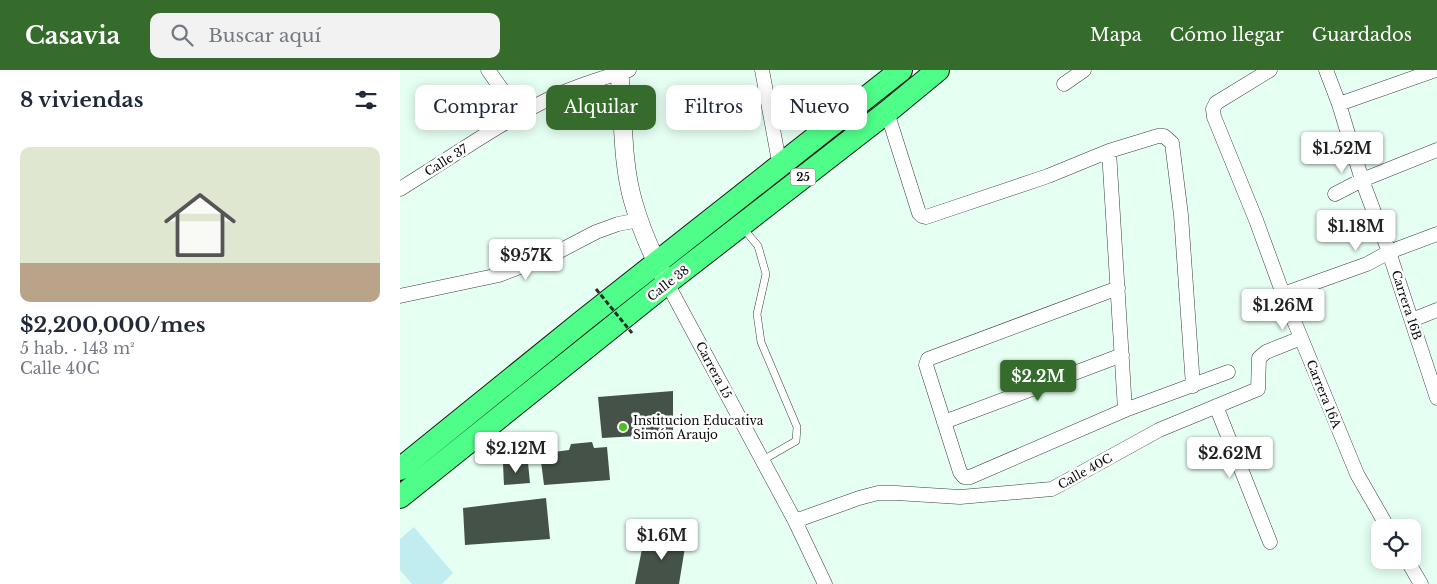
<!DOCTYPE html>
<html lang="es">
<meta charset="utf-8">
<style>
:root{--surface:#fff;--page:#f2f2f3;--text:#1f2937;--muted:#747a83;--accent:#356c2b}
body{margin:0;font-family:"Libre Baskerville",serif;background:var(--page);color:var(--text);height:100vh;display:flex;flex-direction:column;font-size:19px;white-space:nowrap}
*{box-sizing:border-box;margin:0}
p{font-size:16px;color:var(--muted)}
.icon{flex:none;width:28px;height:28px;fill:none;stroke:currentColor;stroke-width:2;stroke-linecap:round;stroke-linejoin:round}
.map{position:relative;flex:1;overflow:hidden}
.panel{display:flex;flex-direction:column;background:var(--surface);width:400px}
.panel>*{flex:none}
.banner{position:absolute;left:15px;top:15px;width:475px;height:45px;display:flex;gap:10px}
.fabs{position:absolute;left:971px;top:449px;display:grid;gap:10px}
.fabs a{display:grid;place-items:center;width:50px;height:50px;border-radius:10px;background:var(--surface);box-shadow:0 2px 12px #0003;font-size:25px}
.price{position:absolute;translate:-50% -42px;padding:0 11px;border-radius:5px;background:#fff;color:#222;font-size:16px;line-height:32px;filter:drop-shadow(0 1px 2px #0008)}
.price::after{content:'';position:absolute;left:50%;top:30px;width:15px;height:11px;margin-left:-8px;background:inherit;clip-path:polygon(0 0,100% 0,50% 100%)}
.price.active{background:var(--accent);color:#fff}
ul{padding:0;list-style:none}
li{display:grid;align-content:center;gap:10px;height:265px;padding:0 20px}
li span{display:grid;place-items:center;height:155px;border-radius:10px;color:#555}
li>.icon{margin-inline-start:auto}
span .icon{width:90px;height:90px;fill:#fffc;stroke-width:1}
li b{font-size:21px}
h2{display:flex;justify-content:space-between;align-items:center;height:60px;padding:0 20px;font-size:21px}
.tag{padding:0 18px;border-radius:10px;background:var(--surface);box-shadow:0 2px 12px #0003;font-size:18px;line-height:45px}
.tag.active{background:var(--accent);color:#fff}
header{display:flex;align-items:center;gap:30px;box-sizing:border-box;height:70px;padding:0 25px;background:var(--accent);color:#fff}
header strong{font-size:24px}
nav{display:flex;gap:28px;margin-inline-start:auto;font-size:18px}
.search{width:350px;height:45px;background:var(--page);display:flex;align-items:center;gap:12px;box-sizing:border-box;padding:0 18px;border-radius:10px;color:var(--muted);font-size:19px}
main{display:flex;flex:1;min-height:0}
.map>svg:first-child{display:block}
</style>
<header>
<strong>Casavia</strong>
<div class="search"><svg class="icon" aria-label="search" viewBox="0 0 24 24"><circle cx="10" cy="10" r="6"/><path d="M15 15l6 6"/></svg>Buscar aquí</div>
<nav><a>Mapa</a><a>Cómo llegar</a><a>Guardados</a></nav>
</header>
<main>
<section class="panel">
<h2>8 viviendas<svg class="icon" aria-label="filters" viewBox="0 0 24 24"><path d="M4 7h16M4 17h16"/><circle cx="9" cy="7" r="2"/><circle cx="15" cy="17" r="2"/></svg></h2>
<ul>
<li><span style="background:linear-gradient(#dfe7d0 75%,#b9a48a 0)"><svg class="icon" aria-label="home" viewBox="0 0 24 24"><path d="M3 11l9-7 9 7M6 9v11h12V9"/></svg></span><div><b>$2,200,000/mes</b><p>5 hab. · 143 m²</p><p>Calle 40C</p></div></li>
</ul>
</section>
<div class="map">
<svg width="1037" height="514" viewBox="0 0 1037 514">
<rect width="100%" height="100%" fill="#e6fff3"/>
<path fill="#c1edf1" d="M14,457L53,503L42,514H12L0,500V469Z"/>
<path fill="#455247" d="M273,321V364L202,368L198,327Z
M192,372L194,378L207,377L210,410L144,415L139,376L153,375L154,382L169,380L171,374Z
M128,393L130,413L104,415L103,394Z
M146,428L150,469L65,475L63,438Z
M287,465L279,514H235L244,469Z"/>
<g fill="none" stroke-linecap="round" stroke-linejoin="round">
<g stroke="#3c3c3c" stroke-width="8">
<path id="service" d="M343,158L358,176L366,204L357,244L361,272L397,357L396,371L363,390"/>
</g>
<g stroke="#3c3c3c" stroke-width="15">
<path id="minor" d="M88,0L120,45
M362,0L380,97
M870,0L816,33L813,39L814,47L856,150L883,224L957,404L988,458
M926,0L939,34L962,110L989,182L1037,328
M664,14L684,0
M939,34L1036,0
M487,42L519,143L522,146L526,147L648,106L709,81L758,66H764L772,73L781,145L793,316
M709,81L725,340L828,302
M0,119C52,87 102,51 157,25C180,15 205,7 229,0
M935,124L962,110L1037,80
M267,213L395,451L425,514
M718,218L528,289L526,295L560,402L564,407H570L725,340
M883,224L967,194L989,182L1037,164
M0,226L99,205L154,184L196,162L218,154L239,150
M1012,250L1037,240
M816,336L870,472
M544,352L722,285
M395,451L459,428L478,423H496L560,427L652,419L759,360L858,319L859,288L866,282L901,268
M1007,490L1021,514"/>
</g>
<g stroke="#3c3c3c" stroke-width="19">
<path id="tertiary" d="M219,0C224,43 221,89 233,131C240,156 250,180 262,203"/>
</g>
<g stroke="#1a1a1a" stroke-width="24">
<path id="trunk" d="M0,399L184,250L501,0
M0,427L267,213L487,42L538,0"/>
</g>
<use href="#service" stroke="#fff" stroke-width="7"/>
<use href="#minor" stroke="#fff" stroke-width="14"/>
<use href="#tertiary" stroke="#fff" stroke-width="18"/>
<use href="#trunk" stroke="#4efe88" stroke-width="22"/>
<path stroke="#2b2b2b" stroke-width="3" stroke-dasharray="5 2.5" stroke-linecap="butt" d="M196,219L232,263"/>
</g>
<circle fill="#50bf1c" stroke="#fff" stroke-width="2" cx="223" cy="357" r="5"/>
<g text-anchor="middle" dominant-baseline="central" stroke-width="5" stroke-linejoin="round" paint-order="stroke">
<rect fill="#fff" stroke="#535353" stroke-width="1" x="390.5" y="98.5" width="25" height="17" rx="4"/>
<g font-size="11" font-weight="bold" fill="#090909">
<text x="403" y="107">25</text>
</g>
<g font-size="12" fill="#090909" stroke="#fff">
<text transform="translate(46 90) rotate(-32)">Calle 37</text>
<text transform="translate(268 213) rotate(-38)">Calle 38</text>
<text transform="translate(1007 235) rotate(72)">Carrera 16B</text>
<text transform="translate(314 300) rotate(62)">Carrera 15</text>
<text transform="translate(924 324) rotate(68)">Carrera 16A</text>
<text transform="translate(685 401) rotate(-29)">Calle 40C</text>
</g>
<g font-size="12" fill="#090909" stroke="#fff" text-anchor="start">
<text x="233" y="350">Institucion Educativa<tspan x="233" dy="14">Simón Araujo</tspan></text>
</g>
</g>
</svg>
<div class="fabs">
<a><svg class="icon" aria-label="locate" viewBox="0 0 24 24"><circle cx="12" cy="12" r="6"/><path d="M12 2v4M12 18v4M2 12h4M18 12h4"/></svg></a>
</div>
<b class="price" style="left:942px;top:104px">$1.52M</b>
<b class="price" style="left:956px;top:182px">$1.18M</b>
<b class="price" style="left:126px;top:211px">$957K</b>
<b class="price" style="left:883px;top:261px">$1.26M</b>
<b class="price active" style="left:638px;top:332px">$2.2M</b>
<b class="price" style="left:116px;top:404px">$2.12M</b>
<b class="price" style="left:830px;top:409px">$2.62M</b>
<b class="price" style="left:262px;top:491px">$1.6M</b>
<div class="banner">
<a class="tag">Comprar</a>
<a class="tag active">Alquilar</a>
<a class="tag">Filtros</a>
<a class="tag">Nuevo</a>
</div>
</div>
</main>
